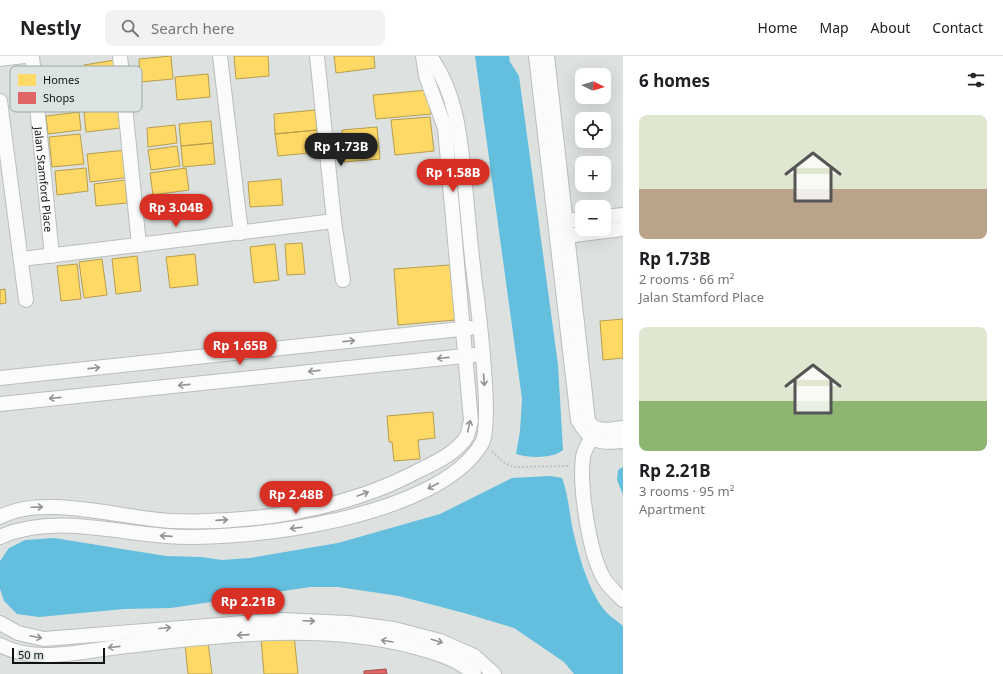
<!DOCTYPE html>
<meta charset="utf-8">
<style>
:root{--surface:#fff;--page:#f2f2f2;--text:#202124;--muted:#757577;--line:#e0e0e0;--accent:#d93025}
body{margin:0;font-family:"Noto Sans",sans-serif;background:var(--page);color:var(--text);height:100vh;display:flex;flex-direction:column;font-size:15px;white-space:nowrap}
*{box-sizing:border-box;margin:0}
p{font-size:13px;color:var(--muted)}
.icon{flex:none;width:22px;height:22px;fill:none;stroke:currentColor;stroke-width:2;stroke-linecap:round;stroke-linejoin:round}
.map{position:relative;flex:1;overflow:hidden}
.details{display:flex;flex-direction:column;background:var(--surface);width:380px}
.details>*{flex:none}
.needle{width:26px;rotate:95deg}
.tools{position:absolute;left:575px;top:12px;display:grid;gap:8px}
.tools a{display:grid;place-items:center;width:36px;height:36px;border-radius:8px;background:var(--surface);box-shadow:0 4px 16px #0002;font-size:20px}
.scale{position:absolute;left:12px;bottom:10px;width:93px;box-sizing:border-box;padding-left:4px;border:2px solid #101312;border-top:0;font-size:11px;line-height:14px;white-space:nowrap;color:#101312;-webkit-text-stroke:3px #dbe4e2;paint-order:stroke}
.price{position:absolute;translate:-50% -34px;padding:0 9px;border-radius:14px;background:var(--accent);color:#fff;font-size:13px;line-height:26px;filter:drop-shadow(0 1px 2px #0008)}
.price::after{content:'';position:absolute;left:50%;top:24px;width:12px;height:9px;margin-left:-6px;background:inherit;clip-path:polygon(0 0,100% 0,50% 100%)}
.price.selected{background:#222;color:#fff}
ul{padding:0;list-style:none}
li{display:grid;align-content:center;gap:8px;height:212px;padding:0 16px}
li span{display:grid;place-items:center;height:124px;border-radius:8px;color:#555}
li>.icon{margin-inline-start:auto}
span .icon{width:72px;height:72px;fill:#fffc;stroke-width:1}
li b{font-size:17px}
h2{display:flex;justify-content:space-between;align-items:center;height:48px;padding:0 16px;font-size:17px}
header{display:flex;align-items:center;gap:24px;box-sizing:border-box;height:56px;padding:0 20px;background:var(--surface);border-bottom:1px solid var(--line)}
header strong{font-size:19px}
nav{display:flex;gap:22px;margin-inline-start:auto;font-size:14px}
.search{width:280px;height:36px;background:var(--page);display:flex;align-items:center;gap:10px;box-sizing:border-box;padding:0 14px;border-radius:8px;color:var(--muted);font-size:15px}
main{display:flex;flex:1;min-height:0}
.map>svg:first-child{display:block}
</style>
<header>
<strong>Nestly</strong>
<div class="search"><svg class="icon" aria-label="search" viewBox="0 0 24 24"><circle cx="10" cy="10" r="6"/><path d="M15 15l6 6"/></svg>Search here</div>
<nav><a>Home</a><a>Map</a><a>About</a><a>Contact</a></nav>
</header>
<main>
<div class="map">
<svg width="623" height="618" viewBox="0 0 623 618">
<rect width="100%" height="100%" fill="#dde2e1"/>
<path fill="#64bedd" d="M475,0H509L510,6L519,20L558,309L563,394C552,403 530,402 516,398L520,375L522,343Z
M623,411V439L617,424L618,414Z
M550,420L562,422C568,438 569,454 572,470C578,497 588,535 606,556C610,561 618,565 623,570V618H574L564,606L514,572L464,557L399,540L338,531H310L171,552L124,553L39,561L17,558L4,545L0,533V505L9,492L25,484L54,482L166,500L201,501L222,504L250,502L338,487L440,458L512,422Z"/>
<path fill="#ffd966" stroke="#b79e4d" d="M171,0L173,23L140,26L139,3Z
M234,0H268L269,20L236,23Z
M334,0H374L375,12L336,17Z
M115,4L118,27L87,31L84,9Z
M208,18L210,41L177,44L175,21Z
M428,34L431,58L376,63L373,39Z
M118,53L120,72L86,76L84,56Z
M315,54L317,74L275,78L274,58Z
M79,56L81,74L48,78L46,60Z
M430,61L434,95L395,99L391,64Z
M211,65L213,87L181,90L179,68Z
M175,69L177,87L148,91L147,72Z
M377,71L380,103L344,106L342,74Z
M317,74L319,96L278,100L275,78Z
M80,78L84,108L52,111L49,81Z
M213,87L215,108L183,111L181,90Z
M177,90L180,110L151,114L148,94Z
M127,94L130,121L90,126L87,98Z
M86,112L88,135L57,139L55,115Z
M186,112L189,134L153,139L150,117Z
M281,123L283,149L250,151L248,126Z
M125,124L127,147L96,150L94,128Z
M302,187L305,218L287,219L285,188Z
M275,188L279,224L254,227L250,191Z
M195,198L198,229L170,232L166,201Z
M137,200L141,235L116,238L112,203Z
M102,203L107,239L84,242L79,206Z
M77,208L81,243L61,245L57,210Z
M450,209L455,264L398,269L394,213Z
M5,233L6,247L0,248V234Z
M623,263V302L603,304L600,265Z
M433,356L435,382L418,384L420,403L394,405L392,386H389L387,360Z
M294,579L298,618H264L261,582Z
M208,587L212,618H188L185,589Z"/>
<path fill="#e06666" stroke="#a24d4d" d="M386,613L387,618H364V615Z"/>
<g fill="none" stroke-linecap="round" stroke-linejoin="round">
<g stroke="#babebd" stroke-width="16">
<g id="minor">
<path id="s1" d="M32,0L52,200"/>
<path d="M120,0L139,189"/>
<path d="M220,0L241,177"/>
<path d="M317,0L334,165L343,224"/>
<path d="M536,0L578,364C590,385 598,388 623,385"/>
<path d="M547,0L588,365C596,378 610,373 623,372"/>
<path d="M0,3L24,0"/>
<path d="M0,45L26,244"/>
<path d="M604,161L623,159"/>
<path d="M557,166L582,163"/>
<path d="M558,181L623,173"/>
<path d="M22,203L334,165"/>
<path d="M0,322L470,272"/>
<path d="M0,348L474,299"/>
<path d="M596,373C592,382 584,393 583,401C579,429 589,496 603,521C607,529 616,537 623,544"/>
<path d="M0,461C43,437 123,463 172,465C250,468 341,454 410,419C429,409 456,399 467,380C469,376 469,370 471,365L445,72L426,20L423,0"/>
<path d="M0,481C51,458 112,476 166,480C245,486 439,462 482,387C492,368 480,269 477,242C472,208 469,173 466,139C461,90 459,41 430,0"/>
<path d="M0,567L18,577L44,583L281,564L348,567L394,573L440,585L474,600L494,618"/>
<path d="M0,589C35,608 81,595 119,591C216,580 315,566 411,590C433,596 457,602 474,618"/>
</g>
</g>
<path stroke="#bfc0c0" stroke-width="2" stroke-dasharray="2 2" stroke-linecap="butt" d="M492,395L503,406L513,411L570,410"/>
<use href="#minor" stroke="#fafbfa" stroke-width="14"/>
</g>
<defs><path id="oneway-shaft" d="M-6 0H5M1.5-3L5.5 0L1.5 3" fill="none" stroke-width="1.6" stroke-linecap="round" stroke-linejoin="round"/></defs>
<g stroke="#919392">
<use href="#oneway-shaft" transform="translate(349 285) rotate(-6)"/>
<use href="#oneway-shaft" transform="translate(443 302) rotate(174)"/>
<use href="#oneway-shaft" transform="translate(94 312) rotate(-6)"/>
<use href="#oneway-shaft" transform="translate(314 315) rotate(174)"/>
<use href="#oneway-shaft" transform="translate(484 324) rotate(86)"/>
<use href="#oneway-shaft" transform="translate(184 329) rotate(174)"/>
<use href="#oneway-shaft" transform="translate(55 342) rotate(174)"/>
<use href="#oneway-shaft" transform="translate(469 370) rotate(-77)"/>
<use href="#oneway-shaft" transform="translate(433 430) rotate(153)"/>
<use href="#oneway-shaft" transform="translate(363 438) rotate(-20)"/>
<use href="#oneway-shaft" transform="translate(37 451) rotate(-2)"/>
<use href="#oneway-shaft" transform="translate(222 464) rotate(-4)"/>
<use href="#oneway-shaft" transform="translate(296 472) rotate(173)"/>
<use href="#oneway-shaft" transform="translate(166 480) rotate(-176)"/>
<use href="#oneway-shaft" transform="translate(309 565) rotate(2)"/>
<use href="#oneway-shaft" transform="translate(165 572) rotate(-5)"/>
<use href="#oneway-shaft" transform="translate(243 579) rotate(176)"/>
<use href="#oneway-shaft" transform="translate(36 581) rotate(12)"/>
<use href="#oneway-shaft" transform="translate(387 585) rotate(-171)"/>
<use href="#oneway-shaft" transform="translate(437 585) rotate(17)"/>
<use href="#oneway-shaft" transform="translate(114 591) rotate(174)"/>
</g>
<g text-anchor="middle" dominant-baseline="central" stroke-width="4" stroke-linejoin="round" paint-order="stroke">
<g font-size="11" fill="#101312" stroke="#dbe4e2">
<text stroke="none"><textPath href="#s1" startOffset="124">Jalan Stamford Place</textPath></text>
</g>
</g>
<rect x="10" y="10" width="132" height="46" rx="6" fill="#dbe4e2" stroke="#9ea5a4" stroke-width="1"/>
<rect x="18" y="18" width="18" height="12" fill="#ffd966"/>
<rect x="18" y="36" width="18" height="12" fill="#e06666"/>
<g font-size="11" fill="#101312">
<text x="43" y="28">Homes</text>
<text x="43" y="46">Shops</text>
</g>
</svg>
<div class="tools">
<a><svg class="needle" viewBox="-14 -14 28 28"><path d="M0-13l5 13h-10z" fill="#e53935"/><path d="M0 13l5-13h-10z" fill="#757577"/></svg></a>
<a><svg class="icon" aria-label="locate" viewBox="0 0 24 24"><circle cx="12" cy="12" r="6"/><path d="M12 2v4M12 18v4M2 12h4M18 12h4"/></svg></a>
<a>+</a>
<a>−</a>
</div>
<div class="scale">50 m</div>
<b class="price selected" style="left:341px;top:111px">Rp 1.73B</b>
<b class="price" style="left:453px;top:137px">Rp 1.58B</b>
<b class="price" style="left:176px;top:172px">Rp 3.04B</b>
<b class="price" style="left:240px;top:310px">Rp 1.65B</b>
<b class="price" style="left:296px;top:459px">Rp 2.48B</b>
<b class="price" style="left:248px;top:566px">Rp 2.21B</b>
</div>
<section class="details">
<h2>6 homes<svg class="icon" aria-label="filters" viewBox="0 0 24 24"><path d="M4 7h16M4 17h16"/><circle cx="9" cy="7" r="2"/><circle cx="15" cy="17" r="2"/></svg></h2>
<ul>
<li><span style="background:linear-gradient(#dfe7d0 60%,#b9a48a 0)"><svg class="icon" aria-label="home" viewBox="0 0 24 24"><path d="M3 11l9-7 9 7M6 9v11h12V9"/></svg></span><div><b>Rp 1.73B</b><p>2 rooms · 66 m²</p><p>Jalan Stamford Place</p></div></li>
<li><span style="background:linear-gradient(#dfe7d0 60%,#8fb573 0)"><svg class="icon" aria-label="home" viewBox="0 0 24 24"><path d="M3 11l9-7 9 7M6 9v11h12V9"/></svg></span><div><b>Rp 2.21B</b><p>3 rooms · 95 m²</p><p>Apartment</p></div></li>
</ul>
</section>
</main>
